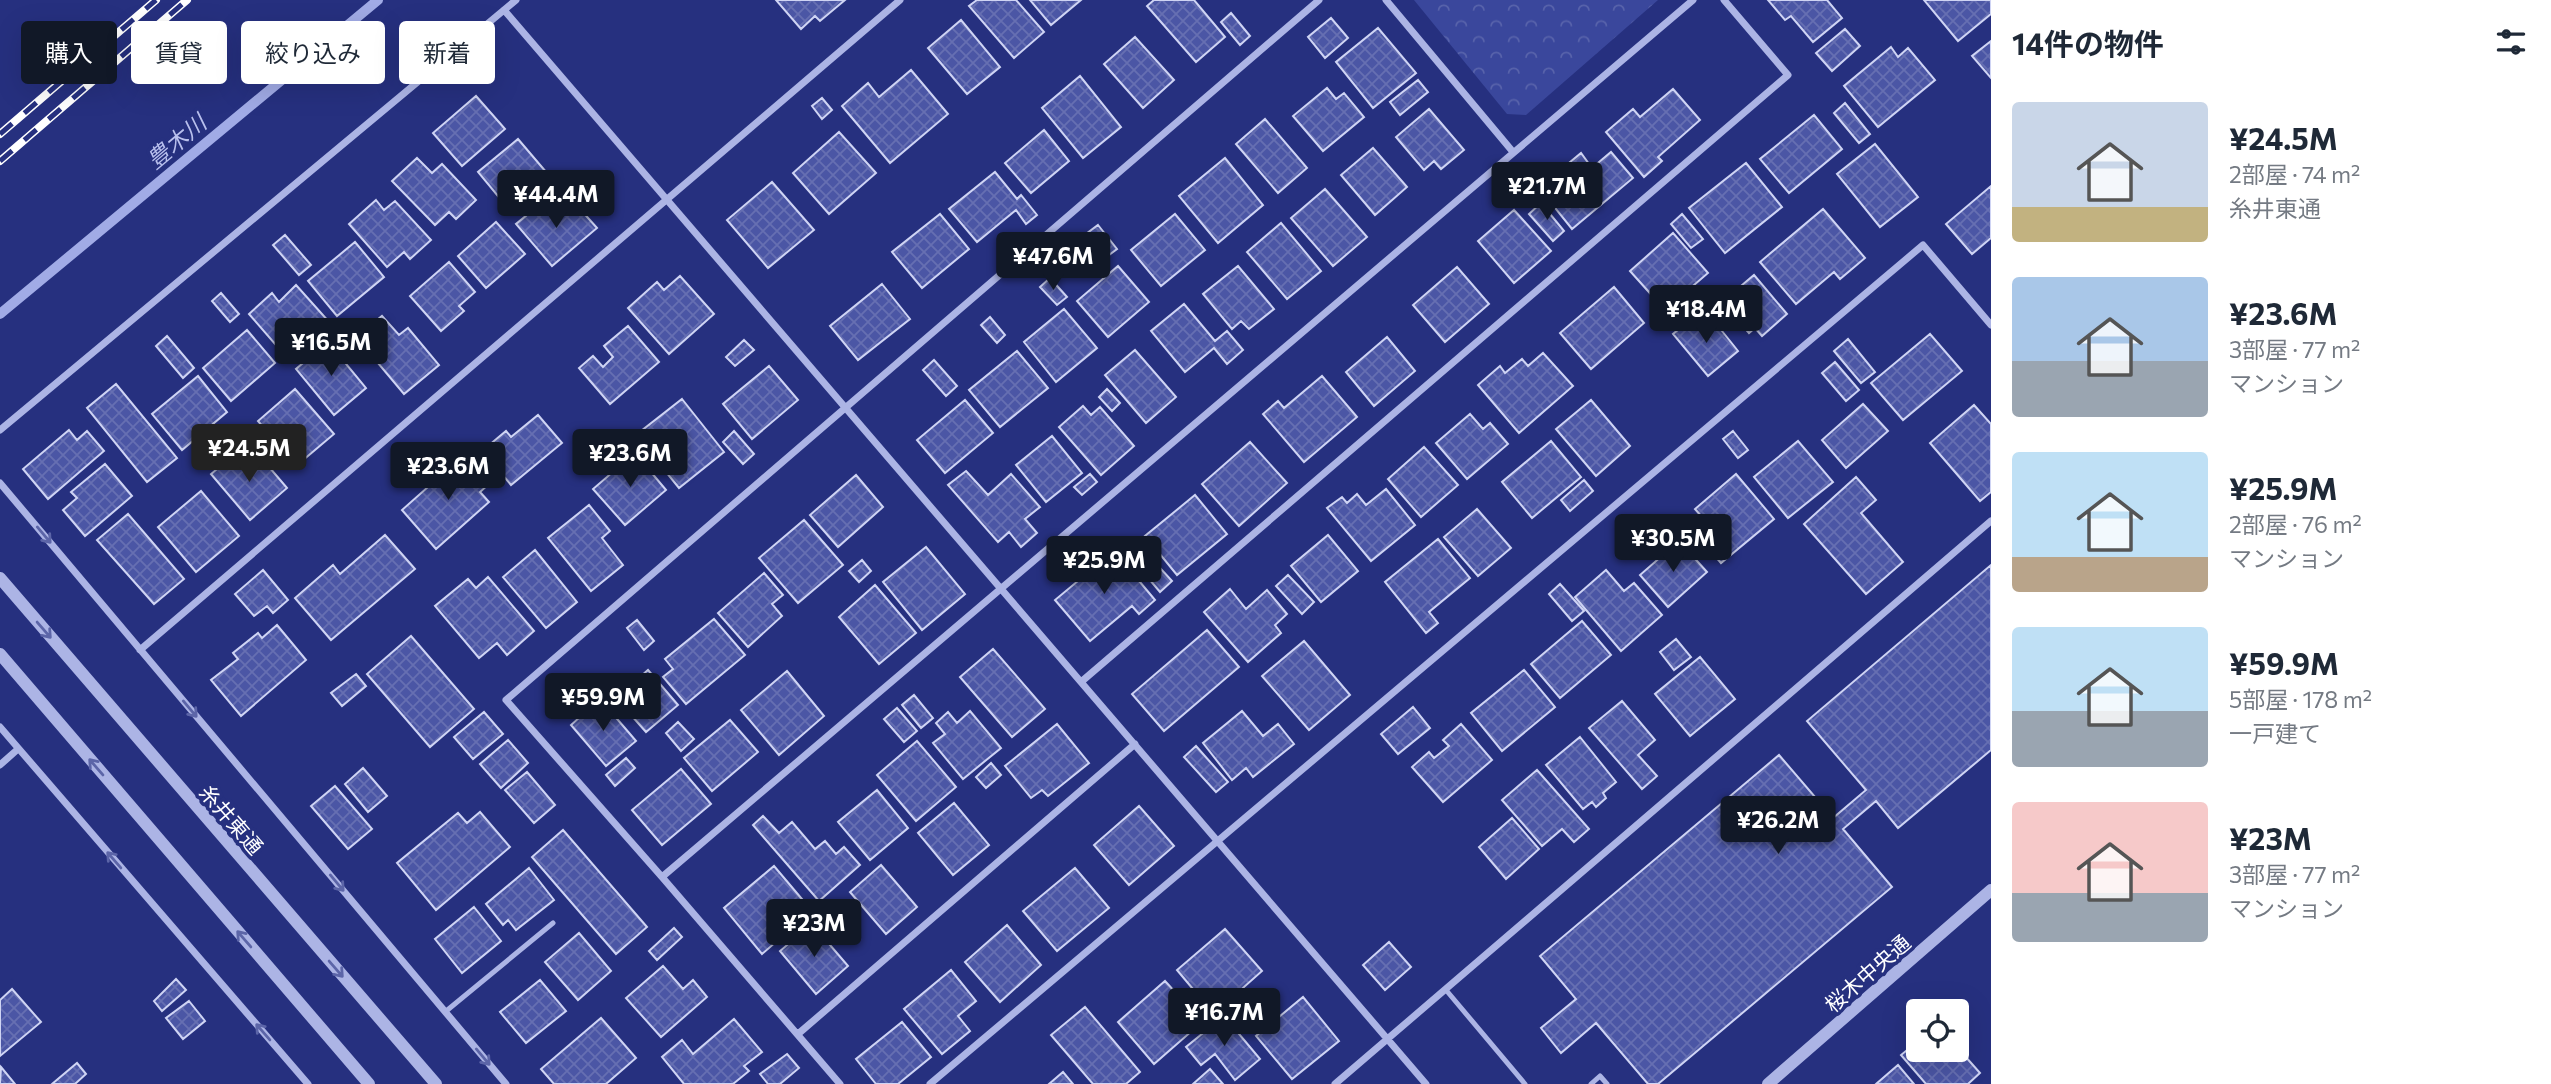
<!DOCTYPE html>
<html lang="ja">
<meta charset="utf-8">
<style>
:root{--surface:#fff;--page:#f6f6f7;--text:#1f2937;--muted:#747a83;--accent:#111827}
body{margin:0;font-family:Commissioner,"Noto Sans JP",sans-serif;background:var(--page);color:var(--text);height:100vh;display:flex;flex-direction:column;font-size:26px;white-space:nowrap}
*{box-sizing:border-box;margin:0}
p{font-size:23px;color:var(--muted)}
.icon{flex:none;width:38px;height:38px;fill:none;stroke:currentColor;stroke-width:2;stroke-linecap:round;stroke-linejoin:round}
.map{position:relative;flex:1;overflow:hidden}
.drawer{display:flex;flex-direction:column;background:var(--surface);width:560px}
.drawer>*{flex:none}
.top-card{position:absolute;left:21px;top:21px;width:665px;height:63px;display:flex;gap:14px}
.fabs{position:absolute;left:1906px;top:999px;display:grid;gap:14px}
.fabs a{display:grid;place-items:center;width:63px;height:63px;border-radius:7px;background:var(--surface);box-shadow:0 7px 28px #0002;font-size:35px}
.price{position:absolute;translate:-50% -60px;padding:0 16px;border-radius:7px;background:var(--accent);color:#fff;font-size:23px;line-height:46px;filter:drop-shadow(0 2px 4px #0008)}
.price::after{content:'';position:absolute;left:50%;top:42px;width:21px;height:16px;margin-left:-10px;background:inherit;clip-path:polygon(0 0,100% 0,50% 100%)}
.price.on{background:#222;color:#fff}
ul{padding:0;list-style:none}
li{display:flex;align-items:center;gap:21px;height:175px;padding:0 21px}
li span{display:grid;place-items:center;flex:none;width:196px;height:140px;border-radius:7px;color:#555}
li>.icon{margin-inline-start:auto}
span .icon{width:84px;height:84px;fill:#fffc;stroke-width:1}
li b{font-size:30px}
h2{display:flex;justify-content:space-between;align-items:center;height:84px;padding:0 21px;font-size:30px}
.tag{padding:0 24px;border-radius:7px;background:var(--surface);box-shadow:0 7px 28px #0002;font-size:24px;line-height:63px}
.tag.on{background:var(--accent);color:#fff}
main{display:flex;flex:1;min-height:0}
.map>svg:first-child{display:block}
</style>
<main>
<div class="map">
<svg width="1991" height="1084" viewBox="0 0 1991 1084">
<defs>
<pattern id="park-crowns" width="20" height="18" patternUnits="userSpaceOnUse" patternTransform="scale(1.75)"><rect width="20" height="18" fill="#3a479c"/><path d="M2 6a3 3 0 1 1 6 0M12 15a3 3 0 1 1 6 0" fill="none" stroke="#5863ab"/></pattern>
<pattern id="building-cross-hatch" width="8" height="8" patternUnits="userSpaceOnUse" patternTransform="scale(1.75)"><rect width="8" height="8" fill="#4b56a5"/><path d="M0 0l8 8M0 8l8-8" fill="none" stroke="#666fb2"/></pattern>
</defs>
<rect width="100%" height="100%" fill="#26307f"/>
<path fill="url(#park-crowns)" d="M1414,0H1658L1526,115L1507,114Z"/>
<g fill="none" stroke-linecap="round" stroke-linejoin="round">
<path stroke="#a1abe6" stroke-width="10" d="M0,314L378,0"/>
</g>
<path fill="url(#building-cross-hatch)" stroke="#cfd4f4" stroke-width="2" d="M776,0H845L820,21L815,16L801,29Z
M977,0H1016L1044,32L1014,58L969,6Z
M1030,0H1081L1051,25Z
M1154,0H1194L1225,37L1196,62L1147,6Z
M1768,0H1827L1842,18L1813,42L1791,16L1785,20Z
M1924,0H1991V14L1958,41Z
M1231,13L1250,36L1240,45L1221,22Z
M1331,18L1348,38L1325,58L1308,37Z
M961,20L1000,67L967,94L928,48Z
M1378,28L1416,73L1373,108L1336,62Z
M1845,29L1860,46L1832,71L1816,53Z
M1135,37L1174,80L1143,108L1104,64Z
M1991,41V78L1972,56Z
M1891,47L1898,57L1908,48L1935,80L1878,127L1844,86Z
M911,70L948,114L890,163L842,106L868,83L879,97Z
M1080,76L1121,127L1083,158L1042,108Z
M1418,80L1428,92L1400,115L1390,102Z
M1327,88L1336,99L1344,93L1364,117L1323,151L1293,116Z
M1673,89L1700,120L1658,157L1662,161L1644,177L1606,132L1633,109L1640,117Z
M476,96L505,129L462,166L433,133Z
M822,98L832,110L822,119L812,106Z
M1845,103L1870,134L1859,143L1834,113Z
M1429,109L1464,150L1441,169L1434,161L1424,170L1396,137Z
M1814,115L1842,149L1789,193L1760,159Z
M1265,119L1307,168L1278,193L1236,144Z
M1044,130L1069,161L1031,193L1005,163Z
M839,132L876,173L829,214L793,173Z
M518,139L552,179L512,213L478,172Z
M1875,144L1918,197L1880,227L1837,174Z
M1373,148L1407,187L1375,215L1341,175Z
M1611,152L1633,178L1572,229L1539,188L1581,153L1592,168Z
M417,158L432,173L442,164L476,200L456,219L449,212L435,225L392,181Z
M1225,158L1263,205L1218,243L1179,196Z
M1746,163L1782,207L1725,253L1689,208Z
M995,172L1017,199L1021,195L1037,215L1026,224L1016,210L977,242L949,209Z
M772,182L814,230L768,268L727,220Z
M1991,186V238L1972,254L1946,224Z
M1325,189L1367,237L1333,266L1291,218Z
M376,200L384,210L395,201L431,240L410,259L404,252L387,267L349,224Z
M572,200L597,228L552,266L516,224L543,202L554,215Z
M1541,203L1564,231L1553,241L1529,214Z
M1823,209L1865,258L1840,279L1834,272L1796,304L1760,262Z
M1514,210L1551,251L1514,283L1478,241Z
M940,214L969,249L922,288L892,252Z
M1175,214L1205,250L1161,286L1131,250Z
M1682,214L1703,239L1691,248L1671,224Z
M496,222L525,254L486,288L458,256Z
M1281,223L1321,271L1287,299L1247,252Z
M1098,225L1117,249L1105,258L1086,234Z
M1673,233L1708,273L1665,310L1630,271Z
M285,235L311,265L299,275L273,245Z
M355,242L384,277L337,316L308,281Z
M449,262L475,292L459,306L464,311L441,331L410,296Z
M1118,266L1149,302L1108,337L1077,301Z
M1238,266L1274,309L1249,329L1241,321L1232,329L1203,294Z
M1457,267L1489,304L1445,342L1413,305Z
M1754,275L1787,314L1762,336L1755,328L1749,333L1722,302Z
M680,276L714,314L669,354L628,308L657,282L664,290Z
M1050,278L1067,297L1057,305L1040,287Z
M882,284L910,319L858,360L830,326Z
M296,285L330,323L289,360L249,314L272,293L279,302Z
M1614,287L1644,323L1591,369L1560,333Z
M221,293L239,314L230,322L212,301Z
M1688,297L1694,304L1667,326L1661,321Z
M1184,304L1215,341L1227,331L1243,350L1227,364L1214,348L1185,372L1151,331Z
M1064,309L1097,348L1056,382L1024,342Z
M382,316L399,335L408,328L439,365L404,394L356,337Z
M1710,316L1738,351L1708,376L1673,334L1689,321L1695,329Z
M990,317L1005,335L997,343L981,325Z
M628,326L659,362L610,404L579,368L593,356L603,367L613,357L604,346Z
M247,330L275,363L231,401L203,368Z
M1930,334L1962,371L1903,420L1871,383Z
M167,336L194,368L183,378L156,346Z
M1387,337L1415,371L1374,406L1346,372Z
M1848,339L1875,372L1861,383L1834,351Z
M744,340L754,350L735,366L726,357Z
M328,342L366,388L334,415L296,369Z
M1135,350L1176,397L1146,423L1105,375Z
M1017,351L1048,388L1000,427L969,390Z
M1543,353L1573,386L1519,433L1478,385L1500,366L1505,373L1522,359L1528,366Z
M934,360L957,386L946,396L923,370Z
M1835,362L1859,390L1846,401L1822,373Z
M769,366L798,400L752,439L723,404Z
M198,376L227,412L182,450L152,414Z
M1322,376L1357,417L1304,462L1263,414L1278,401L1284,408Z
M116,384L177,458L147,482L87,408Z
M295,389L334,434L296,466L258,421Z
M1107,389L1120,403L1112,411L1099,397Z
M682,399L724,452L679,488L636,435Z
M965,400L993,433L945,473L917,440Z
M1591,400L1630,446L1596,476L1556,429Z
M1863,404L1888,431L1846,468L1822,440Z
M1974,405L1991,424V492L1980,501L1930,443Z
M1083,406L1091,415L1100,407L1134,446L1101,475L1059,427Z
M1470,414L1483,429L1490,423L1508,444L1467,479L1436,443Z
M538,415L562,443L511,485L482,451L506,431L511,437Z
M69,430L77,440L87,431L104,451L48,499L23,469Z
M734,431L754,454L743,464L723,442Z
M1733,431L1748,450L1738,458L1723,439Z
M1052,436L1082,473L1046,502L1016,465Z
M1551,441L1581,477L1532,518L1502,482Z
M1798,441L1833,482L1788,518L1754,477Z
M1250,442L1287,483L1239,526L1202,484Z
M1424,447L1458,485L1421,517L1388,479Z
M635,453L666,490L625,525L593,489Z
M235,454L245,465L258,454L287,488L250,520L211,474Z
M464,455L489,484L480,492L489,502L436,549L402,510Z
M105,464L132,496L85,536L63,510L77,498L71,492Z
M966,471L988,495L1011,474L1040,507L1025,519L1037,533L1021,547L1009,532L998,542L948,485Z
M1090,474L1097,482L1082,495L1074,487Z
M1736,474L1774,519L1721,563L1690,527L1702,517L1695,509Z
M856,475L883,507L838,547L810,515Z
M1856,477L1876,500L1861,513L1903,562L1866,594L1804,524Z
M1584,480L1593,491L1570,511L1561,500Z
M1386,489L1415,525L1371,561L1327,508L1342,497L1347,503L1357,494L1366,505Z
M201,491L239,536L196,572L158,527Z
M1195,495L1227,534L1177,575L1145,536Z
M589,505L610,531L602,538L623,565L591,591L548,538Z
M1477,509L1511,548L1478,576L1444,537Z
M128,514L184,579L154,604L97,540Z
M804,520L843,565L798,603L759,558Z
M385,535L415,569L331,640L295,598L333,565L340,574Z
M1328,535L1358,571L1321,602L1291,566Z
M1438,539L1470,578L1429,612L1438,623L1426,633L1385,582Z
M1679,541L1707,572L1668,607L1640,575Z
M926,547L965,594L922,630L883,582Z
M535,550L577,602L546,628L503,577Z
M1114,551L1155,600L1139,614L1132,606L1090,641L1055,600Z
M1149,556L1172,581L1160,592L1138,566Z
M862,560L871,571L859,582L849,571Z
M1991,565V750L1898,828L1876,801L1843,829L1892,887L1658,1084H1648L1596,1023L1561,1053L1541,1028L1576,999L1540,956L1779,755L1833,818L1866,790L1807,721Z
M263,570L288,600L273,613L267,606L254,616L235,594Z
M1606,570L1624,591L1634,583L1662,615L1621,651L1575,597Z
M764,573L783,595L772,604L782,616L748,647L718,613Z
M1288,575L1314,602L1302,614L1276,586Z
M488,577L534,631L507,655L497,643L479,658L435,606L468,579L476,588Z
M1560,584L1584,611L1572,621L1549,594Z
M875,585L916,633L879,664L839,617Z
M1230,589L1246,609L1267,590L1287,614L1275,625L1281,633L1248,662L1204,612Z
M714,619L745,655L686,704L663,677L673,669L665,659Z
M637,620L654,641L644,650L627,628Z
M1582,621L1611,655L1560,698L1531,664Z
M277,625L306,660L241,716L211,680L238,659L233,653L258,633L262,638Z
M1207,630L1239,667L1164,731L1132,694Z
M411,636L474,709L430,747L367,674Z
M1676,639L1691,657L1674,670L1660,652Z
M1304,641L1350,695L1309,730L1262,676Z
M993,649L1045,709L1012,737L960,677Z
M1700,657L1735,699L1690,736L1655,694Z
M648,670L678,705L646,732L616,698Z
M1524,670L1555,707L1502,751L1471,713Z
M787,671L824,716L779,755L741,710Z
M356,674L366,686L342,706L331,693Z
M914,695L933,718L921,728L902,705Z
M600,699L636,741L606,766L571,725Z
M1622,701L1655,740L1638,755L1657,776L1642,789L1589,728Z
M1413,707L1430,728L1398,754L1381,734Z
M897,708L917,731L904,742L884,719Z
M970,711L1001,748L963,779L933,743L945,734L936,723L948,712L957,723Z
M1242,711L1263,736L1278,724L1294,744L1253,777L1246,768L1232,780L1203,743Z
M484,712L503,734L473,759L454,737Z
M730,720L758,752L712,791L684,758Z
M678,722L694,739L681,751L666,733Z
M1057,724L1089,763L1048,796L1042,790L1031,798L1005,766Z
M1461,724L1492,760L1443,802L1412,767L1429,752L1434,758L1449,746L1443,740Z
M1580,737L1616,782L1603,793L1606,798L1596,807L1592,802L1583,809L1546,765Z
M508,740L528,763L501,788L480,764Z
M917,741L956,787L916,821L877,775Z
M1196,746L1228,782L1216,792L1184,757Z
M626,758L635,768L615,786L606,775Z
M991,763L1001,775L986,788L976,777Z
M363,768L387,796L368,812L345,784Z
M681,769L711,804L662,845L632,810Z
M1537,770L1589,829L1574,842L1562,829L1542,846L1502,800Z
M527,772L555,805L534,823L505,790Z
M335,786L372,829L348,849L311,806Z
M877,790L908,828L870,860L838,822Z
M954,803L989,845L953,875L918,833Z
M1139,806L1174,846L1129,885L1094,845Z
M480,812L510,847L436,910L397,863L458,813L467,823Z
M763,816L779,833L792,822L815,849L825,841L836,854L844,847L860,865L819,901L753,825Z
M1512,818L1539,849L1506,879L1479,847Z
M563,830L647,927L616,954L532,857Z
M881,865L917,907L886,934L850,892Z
M774,866L812,911L762,954L724,908Z
M529,868L554,900L516,930L508,920L503,925L486,904Z
M1075,868L1109,908L1057,951L1023,911Z
M474,907L501,941L462,973L435,939Z
M812,924L848,966L816,994L780,951Z
M1007,925L1041,965L1000,1002L965,962Z
M674,928L682,937L657,960L649,951Z
M1225,929L1262,971L1235,995L1244,1005L1234,1013L1225,1003L1213,1013L1177,970Z
M579,933L611,971L578,1000L545,962Z
M1389,942L1411,967L1385,990L1363,965Z
M663,966L683,989L693,980L707,997L661,1037L626,998Z
M951,970L976,1001L958,1016L970,1031L942,1054L904,1009Z
M176,979L186,990L162,1011L154,1001Z
M540,980L566,1011L526,1043L500,1012Z
M1165,981L1187,1005L1178,1013L1193,1030L1154,1064L1118,1022Z
M12,989L41,1022L0,1056V1000Z
M1303,997L1339,1041L1292,1079L1256,1036Z
M189,1001L205,1021L183,1039L166,1018Z
M1085,1007L1140,1072L1126,1084H1093L1051,1035Z
M1224,1016L1260,1059L1235,1080L1215,1054L1201,1065L1186,1047Z
M601,1018L636,1058L606,1084H554L541,1069Z
M734,1019L762,1052L744,1066L749,1071L733,1084H684L662,1057L682,1040L693,1054Z
M902,1022L931,1057L898,1084H876L856,1059Z
M1918,1041V1050H1956V1046L1980,1073L1968,1084H1926L1901,1055Z
M787,1054L799,1068L780,1084H768L760,1074Z
M77,1063L86,1074L75,1084H52Z
M1898,1065L1914,1084H1876Z
M1,1067L15,1084H0Z
M1210,1069L1223,1084H1193Z
M1063,1072L1073,1084H1049Z"/>
<g fill="none" stroke-linecap="round" stroke-linejoin="round">
<path stroke="#acb4e5" stroke-width="5" d="M1446,990L1525,1084
M445,1012L553,923
M1591,1084L1600,1076L1607,1084"/>
<path stroke="#acb4e5" stroke-width="7" d="M1386,0L1513,152
M504,10L1426,1084
M0,430L516,0
M0,483L506,1084
M140,650L900,0
M1081,682L1788,75L1724,0
M0,727L308,1084
M0,765L18,749
M662,877L1693,0
M798,1034L1135,744
M840,1084L662,877L506,700L1319,0
M930,1084L1923,245L1991,325
M1335,1084L1991,521"/>
<path stroke="#acb4e5" stroke-width="12" d="M0,578L436,1084
M0,654L369,1084
M1768,1084L1991,890"/>
<g stroke="#fff" stroke-width="8">
<path id="rail" d="M0,134L156,0
M0,161L187,0"/>
</g>
<use href="#rail" stroke="#26307f" stroke-width="5" stroke-dasharray="16" stroke-linecap="butt"/>
</g>
<defs><path id="oneway-shaft" d="M-6 0H5M1.5-3L5.5 0L1.5 3" fill="none" stroke-width="1.6" stroke-linecap="round" stroke-linejoin="round" transform="scale(1.75)"/></defs>
<g stroke="#5c65a8">
<use href="#oneway-shaft" transform="translate(44 535) rotate(50)"/>
<use href="#oneway-shaft" transform="translate(44 630) rotate(49)"/>
<use href="#oneway-shaft" transform="translate(190 709) rotate(50)"/>
<use href="#oneway-shaft" transform="translate(96 767) rotate(-131)"/>
<use href="#oneway-shaft" transform="translate(114 860) rotate(-131)"/>
<use href="#oneway-shaft" transform="translate(337 883) rotate(50)"/>
<use href="#oneway-shaft" transform="translate(244 939) rotate(-131)"/>
<use href="#oneway-shaft" transform="translate(336 969) rotate(49)"/>
<use href="#oneway-shaft" transform="translate(263 1032) rotate(-131)"/>
<use href="#oneway-shaft" transform="translate(483 1057) rotate(50)"/>
</g>
<g text-anchor="middle" dominant-baseline="central" stroke-width="7" stroke-linejoin="round" paint-order="stroke">
<g font-size="21" fill="#fff" stroke="#26307f">
<text transform="translate(232 819) rotate(49)">糸井東通</text>
<text transform="translate(1867 973) rotate(-41)">桜木中央通</text>
</g>
<g font-size="23" font-style="italic" fill="#b8bfed" stroke="#26307f">
<text transform="translate(176 141) rotate(-40)">豊木川</text>
</g>
</g>
</svg>
<div class="fabs">
<a><svg class="icon" aria-label="locate" viewBox="0 0 24 24"><circle cx="12" cy="12" r="6"/><path d="M12 2v4M12 18v4M2 12h4M18 12h4"/></svg></a>
</div>
<b class="price" style="left:1547px;top:222px">¥21.7M</b>
<b class="price" style="left:556px;top:230px">¥44.4M</b>
<b class="price" style="left:1053px;top:292px">¥47.6M</b>
<b class="price" style="left:1706px;top:345px">¥18.4M</b>
<b class="price" style="left:331px;top:378px">¥16.5M</b>
<b class="price on" style="left:249px;top:484px">¥24.5M</b>
<b class="price" style="left:630px;top:489px">¥23.6M</b>
<b class="price" style="left:448px;top:502px">¥23.6M</b>
<b class="price" style="left:1673px;top:574px">¥30.5M</b>
<b class="price" style="left:1104px;top:596px">¥25.9M</b>
<b class="price" style="left:603px;top:733px">¥59.9M</b>
<b class="price" style="left:1778px;top:856px">¥26.2M</b>
<b class="price" style="left:814px;top:959px">¥23M</b>
<b class="price" style="left:1224px;top:1048px">¥16.7M</b>
<div class="top-card">
<a class="tag on">購入</a>
<a class="tag">賃貸</a>
<a class="tag">絞り込み</a>
<a class="tag">新着</a>
</div>
</div>
<section class="drawer">
<h2>14件の物件<svg class="icon" aria-label="filters" viewBox="0 0 24 24"><path d="M4 7h16M4 17h16"/><circle cx="9" cy="7" r="2"/><circle cx="15" cy="17" r="2"/></svg></h2>
<ul>
<li><span style="background:linear-gradient(#c9d6e8 75%,#c2b280 0)"><svg class="icon" aria-label="home" viewBox="0 0 24 24"><path d="M3 11l9-7 9 7M6 9v11h12V9"/></svg></span><div><b>¥24.5M</b><p>2部屋 · 74 m²</p><p>糸井東通</p></div></li>
<li><span style="background:linear-gradient(#a9c7e8 60%,#9aa5b1 0)"><svg class="icon" aria-label="home" viewBox="0 0 24 24"><path d="M3 11l9-7 9 7M6 9v11h12V9"/></svg></span><div><b>¥23.6M</b><p>3部屋 · 77 m²</p><p>マンション</p></div></li>
<li><span style="background:linear-gradient(#bfe0f5 75%,#b9a48a 0)"><svg class="icon" aria-label="home" viewBox="0 0 24 24"><path d="M3 11l9-7 9 7M6 9v11h12V9"/></svg></span><div><b>¥25.9M</b><p>2部屋 · 76 m²</p><p>マンション</p></div></li>
<li><span style="background:linear-gradient(#bfe0f5 60%,#9aa5b1 0)"><svg class="icon" aria-label="home" viewBox="0 0 24 24"><path d="M3 11l9-7 9 7M6 9v11h12V9"/></svg></span><div><b>¥59.9M</b><p>5部屋 · 178 m²</p><p>一戸建て</p></div></li>
<li><span style="background:linear-gradient(#f6c9c9 65%,#9aa5b1 0)"><svg class="icon" aria-label="home" viewBox="0 0 24 24"><path d="M3 11l9-7 9 7M6 9v11h12V9"/></svg></span><div><b>¥23M</b><p>3部屋 · 77 m²</p><p>マンション</p></div></li>
</ul>
</section>
</main>
